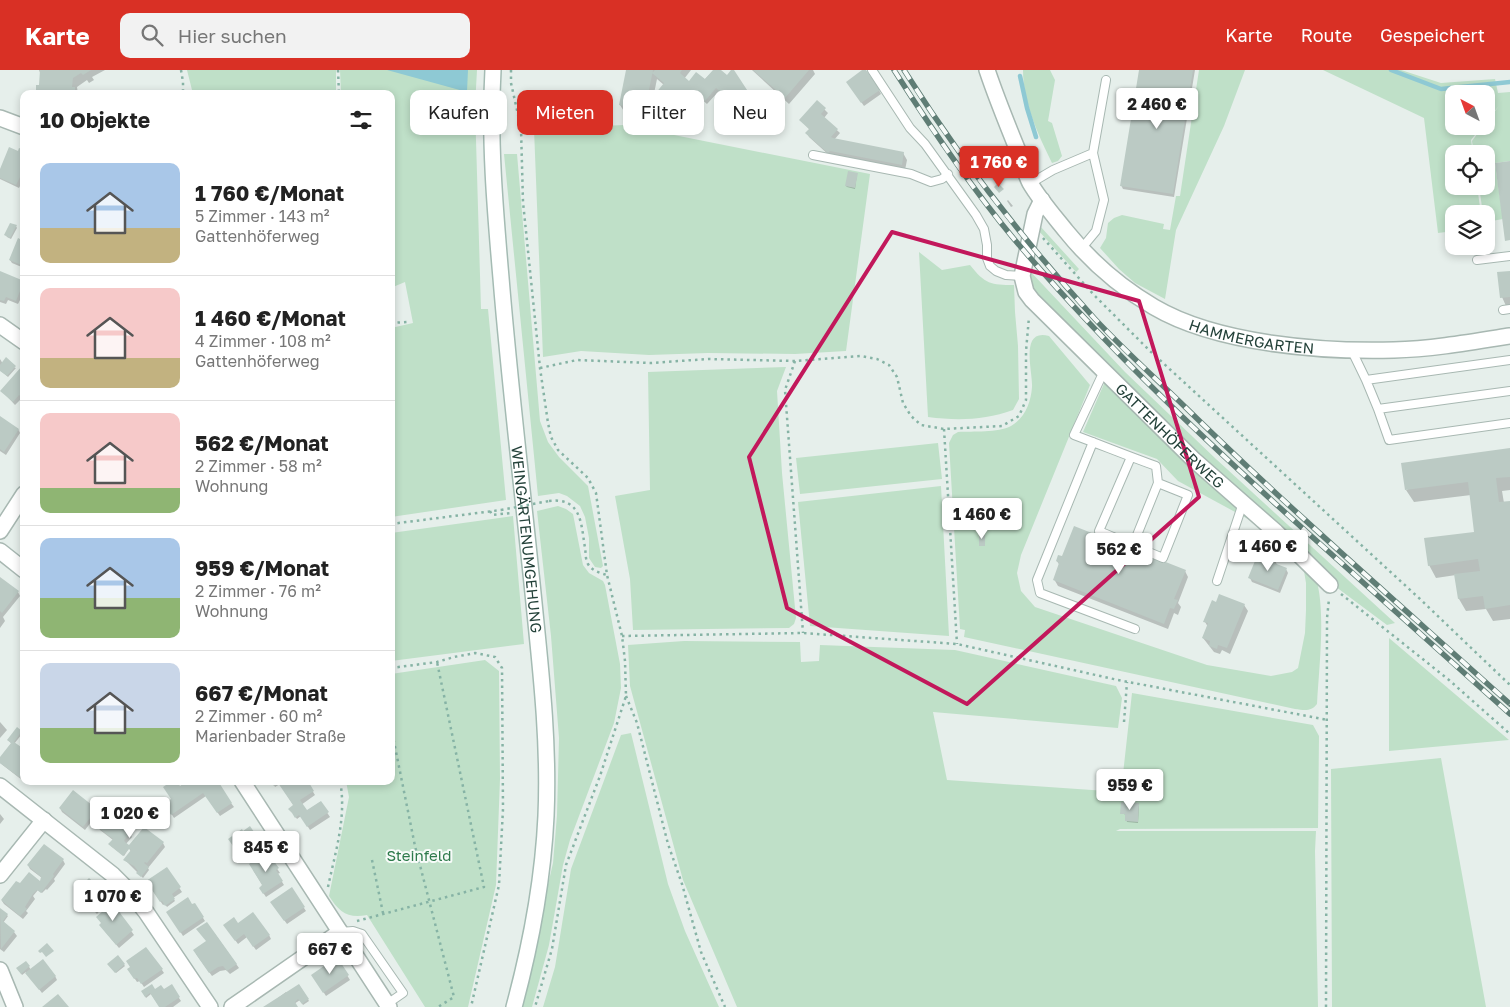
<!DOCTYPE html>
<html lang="de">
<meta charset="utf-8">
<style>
:root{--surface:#fff;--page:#f2f2f2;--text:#222;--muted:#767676;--line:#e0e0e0;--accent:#d93025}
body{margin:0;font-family:"Golos Text",sans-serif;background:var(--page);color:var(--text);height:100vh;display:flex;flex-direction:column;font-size:19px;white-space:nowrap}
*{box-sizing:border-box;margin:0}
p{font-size:16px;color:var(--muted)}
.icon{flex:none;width:28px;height:28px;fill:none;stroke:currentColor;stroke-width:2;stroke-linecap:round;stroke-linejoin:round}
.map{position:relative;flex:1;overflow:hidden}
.side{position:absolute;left:20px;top:20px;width:375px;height:695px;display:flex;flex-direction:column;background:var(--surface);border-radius:10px;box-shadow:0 2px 8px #0003}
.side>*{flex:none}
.guide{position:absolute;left:410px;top:20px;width:475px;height:45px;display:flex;gap:10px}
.needle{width:32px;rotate:319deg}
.controls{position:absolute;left:1445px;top:15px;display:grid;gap:10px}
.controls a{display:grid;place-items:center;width:50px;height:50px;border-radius:10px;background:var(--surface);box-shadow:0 2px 8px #0003;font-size:25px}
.price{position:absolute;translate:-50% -42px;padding:0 11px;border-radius:5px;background:#fff;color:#222;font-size:16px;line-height:32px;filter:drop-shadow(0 1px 2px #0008)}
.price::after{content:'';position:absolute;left:50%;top:30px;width:15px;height:11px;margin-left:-8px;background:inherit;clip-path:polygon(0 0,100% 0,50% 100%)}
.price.on{background:var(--accent);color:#fff}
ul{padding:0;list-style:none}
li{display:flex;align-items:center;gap:15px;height:125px;padding:0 20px}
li+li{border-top:1px solid var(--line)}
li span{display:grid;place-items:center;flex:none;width:140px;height:100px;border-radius:10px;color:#555}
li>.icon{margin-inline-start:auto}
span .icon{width:60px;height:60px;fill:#fffc;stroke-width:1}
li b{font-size:21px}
h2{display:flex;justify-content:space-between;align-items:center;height:60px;padding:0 20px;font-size:21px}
.chip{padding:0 18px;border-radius:10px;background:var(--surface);box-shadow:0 2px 8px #0003;font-size:18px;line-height:45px}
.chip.on{background:var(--accent);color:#fff}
header{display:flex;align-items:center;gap:30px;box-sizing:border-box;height:70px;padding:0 25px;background:var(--accent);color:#fff}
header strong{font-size:24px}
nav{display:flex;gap:28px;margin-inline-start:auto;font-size:18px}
.search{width:350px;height:45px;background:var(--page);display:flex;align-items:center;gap:12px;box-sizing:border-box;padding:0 18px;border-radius:10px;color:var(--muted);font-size:19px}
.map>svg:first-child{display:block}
</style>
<header>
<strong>Karte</strong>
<div class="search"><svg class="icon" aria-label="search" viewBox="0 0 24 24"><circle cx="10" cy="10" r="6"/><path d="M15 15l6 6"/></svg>Hier suchen</div>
<nav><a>Karte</a><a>Route</a><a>Gespeichert</a></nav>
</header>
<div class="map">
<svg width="1510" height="937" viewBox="0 0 1510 937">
<rect width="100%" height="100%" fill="#e6efeb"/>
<path fill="#bfe0c8" d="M187,0H336V24H191L192,20Z
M340,0H477L475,36L481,239H488L506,430L391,447V258L413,253L405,212L393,217V245L391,246V24H341Z
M1023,0H1050L1055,10L1048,51L1052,53L1062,86L1058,91L1052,93C1038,64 1023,33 1023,0Z
M1199,0H1245L1224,56L1176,160L1165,229L1135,213L1119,199L1100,178L1106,168L1108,153L1114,148L1122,145L1164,154L1163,159L1170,160L1176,126H1180Z
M1323,0H1401L1441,13L1495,9L1498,23L1510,22V91L1495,93L1503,149L1486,152V144H1483L1479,116H1486V84H1474L1472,71L1483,56H1486V53L1499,36L1486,51V24H1454V56H1482L1471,70L1473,84H1454V116H1477L1481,144H1454V161L1438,163L1424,48Z
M624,55L870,104L846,281L795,284L708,283L649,285L581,281L543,287L534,59Z
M504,84H517L540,351L548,372L559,387L588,416L603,496L601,498L595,497L589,488V468L585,447L580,436L567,426L559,423L538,426Z
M1040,156L1079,199L1076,202L1037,159Z
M919,182L942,200L970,195C985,214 991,215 1014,215L1015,242L1018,276L1019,329L1013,340C985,350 958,351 928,347Z
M1028,199L1125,302L1216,389L1395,553L1387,555L1328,511L1316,508C1326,542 1319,597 1317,634C1311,642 1304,640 1295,639L964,567L965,560L960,559L949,373L953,365L958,362C973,361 998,363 1011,356C1025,348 1031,332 1032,317C1033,302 1019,258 1049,266L1090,315L1021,485L1017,503L1021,521L1035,537L1207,595L1271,606L1292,602L1298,598L1305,563L1306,540V513L1303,495L1259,455L1178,411L1157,389L1083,362L1110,300L1042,235L1028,206Z
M786,297L777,321L782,403L796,548L794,554L789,558L633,560L630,509L615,426L650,420L648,302Z
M938,373L942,409L800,424L796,388Z
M941,416L949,566L810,556L798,432Z
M558,436L566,439L573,444L583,495L589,503L603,511L605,515L620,594L621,618L614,653L570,770L563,795L549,875L532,937H520L553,793L557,745L559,668L551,566L537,441Z
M513,446L524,574L391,591V463Z
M1389,568L1509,670L1389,681Z
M684,571L800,572L801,592L819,591L820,575L955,580L1116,616L1122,628L1118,658L933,642L947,710L1121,722L1132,623L1313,655L1319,666L1318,758L1120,759L1116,761H1316L1315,781L1318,937H737L683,810L630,616L628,575Z
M485,590L499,601L500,709L496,815L468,937H425L367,845C348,849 339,842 329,826L349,727L346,711H391V604Z
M631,663L668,814L685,861L719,937H543L555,897L571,799L621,665Z
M1441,688L1486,937H1332L1331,699Z"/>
<path fill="#8ec9d4" d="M387,0H468L467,22Z"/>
<path fill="#0003" d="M39,0H105L92,7L94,10L89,13L87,10L77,17L78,24H38L37,22L40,17L41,5Z
M627,0H691L684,9L689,13L704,10L714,0H720L767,40L770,46L760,58L721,24L719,21L707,34L699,27L681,47L660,30L656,24L664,15L657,9L649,48L625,43L620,35Z
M752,0H813L815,4L789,34Z
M1140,0H1195L1174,127L1123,119L1121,115Z
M850,16L879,20L881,24L864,36Z
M817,32L828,43L824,48L840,63L834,70L903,83L907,90L905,100L835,87L833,84L830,86L809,67L807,63L810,60L801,50Z
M18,82H24V108L19,118L0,109V102Z
M857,104L855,119L847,117L846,116Z
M1008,130L1013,136L1011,137L1007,131Z
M16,156L17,158L11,169L7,167L6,165Z
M24,172V198L12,193L10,190Z
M0,202L24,212V222L18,234L8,230L6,234L0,232Z
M1510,202V235L1506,236L1502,227Z
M0,289L3,294L16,298L8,307L0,300Z
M24,300V329L22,328L15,335L2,321Z
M0,348L18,359L20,363L6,385L0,381Z
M1510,379V420L1502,421L1504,433L1510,432V549L1493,551L1486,539L1466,541L1459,529L1456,505L1436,508L1429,495L1475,463L1471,425L1414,432L1406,420Z
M981,454H985L986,459L982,458Z
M1260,473L1261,474L1256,487L1266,491L1275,490L1277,495L1286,499L1288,503L1280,523L1252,512L1250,508L1257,488L1250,485L1248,490L1242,486Z
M1057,491L1185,501L1188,507L1178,533L1181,537L1178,545L1174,543L1168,559L1058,516L1054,509L1060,496Z
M0,510L18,522L20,526L3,547L5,551L0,558Z
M1244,535L1248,541L1230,584L1222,580L1220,584L1214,582L1203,568L1208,557L1205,552Z
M0,652L7,660L0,668Z
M21,662L22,664L14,674L24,681V708L22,710L0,693V689L12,674L8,670Z
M189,711L231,733L234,737L220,746L206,726L174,748L168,738L180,717Z
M272,711H306L315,725L301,735L306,742L320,732L330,747L310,760L301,746L297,749L291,740L294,736L280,714L275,717Z
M1139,736L1138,753L1127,752L1126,745L1122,743Z
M60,738L96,740L98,743L85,760L62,742Z
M0,744L4,749L0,754Z
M134,750L136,754L129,763L132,767L126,774L129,777L163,773L165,777L148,798L149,800L143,808L125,790L131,782L129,778L124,786L111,776L113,770L100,760L98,756Z
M250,758L255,766L250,770L252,774L258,769L264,779L246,793L232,773Z
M270,788L280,803L277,804L284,815L266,827L260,818L263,816L253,800Z
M63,790L65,794L54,809L55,811L47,820L46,819L42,823L38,820L33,826L35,829L26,841L28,843L23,849L4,834L2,831L24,818L40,813L42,808L30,799L28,795Z
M166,798L182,822L173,828L175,831L167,837L165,834L163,835L149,815Z
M76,822L107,827L134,865L119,878L103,859L104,841L101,839L97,844Z
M194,834L205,851L183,866L168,842Z
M274,836L304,838L306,841L287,854Z
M0,839L8,846L3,853L14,862L17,866L4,882L0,879Z
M227,859L269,865L271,869L256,880L247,867L238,874Z
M215,864L239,898L230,904L226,900L220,901L212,906L196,884Z
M118,887L125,896L116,903L109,894Z
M337,889L350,910L326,926L315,909Z
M156,891L164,903L144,917L140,911L137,912L131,903Z
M26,892L31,900L55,906L57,910L42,923L26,902L22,905L18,899Z
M299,915L309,931L303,935L300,930L294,934L297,937H266L286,922L290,927Z
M171,916L181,931L173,937H160L151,924L146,928L142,921H164Z"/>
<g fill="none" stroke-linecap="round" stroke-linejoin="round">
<path stroke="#8ec9d4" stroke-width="4.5" d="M1391,0L1441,19L1510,12
M1020,6L1027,38L1036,67
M987,93L998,81"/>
</g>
<path fill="#bbcac4" d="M40,0H91L83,5L81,3L73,8L72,17H75V24H39V22H36V15H39Z
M626,0H653L645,40L619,35Z
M655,0H682L680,3L689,11L696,2L705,9L713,0H721L727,5L731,0H734L751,26L768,39L756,53L716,18L705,31L694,22L677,41L655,24L664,13L652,3Z
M753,0H809L785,28Z
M862,0H866L880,20L861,33L846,12Z
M1139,0H1193L1173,124L1120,116Z
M817,30L826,38L821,44L838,59L831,67L833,68L904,82L902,95L830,81L828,83L805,63L809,59L799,50Z
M9,77L18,81L19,78L24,80V106L21,105L16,115L0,108V99Z
M1510,91V170L1505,171L1495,93Z
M848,101L858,103L855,118L845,116Z
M998,113L1004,119L999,123L994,117Z
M10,153L17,155L10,168L4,165Z
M18,168L24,171V196L9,190Z
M0,201L24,211L16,231L6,227L4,231L0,230Z
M1510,201V227L1500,228L1497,202Z
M6,287L16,296L7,306L0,301V295Z
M22,296L24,298V329L19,325L13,332L0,321Z
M0,346L19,359L4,382L0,379Z
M1510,378V407L1496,408L1499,432L1510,431V535L1485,539L1483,526L1458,529L1454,504L1480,501L1478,489L1428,496L1424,468L1474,462L1468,412L1405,420L1401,393Z
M1074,456L1186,500L1174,529L1178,530L1174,539L1170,538L1164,554L1053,510L1059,493L1056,491L1058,485L1062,486Z
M979,463H985V476H979Z
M1247,466L1261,472L1255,487L1249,485L1248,489L1241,487Z
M1257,486L1265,490L1267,486L1276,489L1274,493L1287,498L1278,520L1248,508Z
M0,507L19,521L2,543L0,541Z
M1219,524L1245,534L1227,578L1218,575L1217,579L1209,576L1210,571L1202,568L1208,553L1203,552L1212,530L1216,532Z
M17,657L22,661L14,672L24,679V702L19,707L0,693V687L11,673L7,670Z
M1141,701H1147V713H1140Z
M172,711H177L180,716L187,711H218L232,733L217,743L203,723L171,745L164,734L171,729L163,717Z
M270,711H308L314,721L300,730L307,740L321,731L329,742L307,757L299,745L295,748L292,743L288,739L293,735L278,713L274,716Z
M73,720L97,739L83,757L59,738Z
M1121,732L1139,733L1138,752L1125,751V744H1120Z
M115,733L135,749L127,760L131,763L124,770L125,772L129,775L144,757L164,772L147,793L145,792L144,793L149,797L141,807L136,803L138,801L134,796L123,790L131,780L129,779L123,786L108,774L113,769L96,756Z
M250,756L254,762L248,766L252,772L258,768L263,774L243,790L228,769L242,759L243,761Z
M44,774L64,789L53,804L54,806L41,823L37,820L33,824L25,837L27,839L20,846L1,830L16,811L20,813L29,802L40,811L41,807L27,795Z
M265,783L268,788L270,786L279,798L276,800L283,811L263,824L259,818L262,815L249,794Z
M167,797L181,817L172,824L175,829L165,836L162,831L160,832L146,811Z
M89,808L108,826L94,841L75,822Z
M292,817L305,837L284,851L270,832Z
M108,827L133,860L116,875L99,855L101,853L96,847L103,841L99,837Z
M188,827L192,834L195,833L204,847L180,863L166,842Z
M0,838L8,844L3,851L15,861L1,879Z
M253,842L270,865L253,877L244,864L235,871L223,855L234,847L238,853Z
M207,852L237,894L227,901L223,896L218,897L209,903L193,880L206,871L196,859Z
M47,873L54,881L46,887L42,882L40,883L38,881Z
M146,877L163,899L141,914L137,908L134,909L127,899L130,897L126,891Z
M118,885L125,894L115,903L107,894Z
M337,887L349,905L323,923L311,905Z
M43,889L56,906L39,920L25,903Z
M26,891L30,896L21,904L16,898Z
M152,914L155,919L161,915L164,919L172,914L180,927L165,937H159L150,923L145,927L141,921Z
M299,914L309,929L302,934L298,929L295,932L298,937H263Z
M58,924L69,937H42Z"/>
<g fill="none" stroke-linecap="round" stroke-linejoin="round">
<g stroke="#a8b8b2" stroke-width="10">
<path id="service" d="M872,0L910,58L925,74L976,145L984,159L987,175V188L990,196L996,201L1006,205L1022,206
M813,85L911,104L931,112L942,109L948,104
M1031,113L1053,100L1093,83L1106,10
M1081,179L1096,161L1104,130L1093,83
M1477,190L1510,186
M1503,240L1510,239
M1351,279L1366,310L1378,339L1510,321
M1104,301L1074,365C1101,375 1128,386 1156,396L1158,413L1188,425L1163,488L1099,461L1131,387
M1366,310L1510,290
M1378,339L1389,370L1510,353
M1093,372L1037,510L1040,523L1135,559
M1133,475L1158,413
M1217,511L1243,433
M340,862L353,861L362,864L403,923L387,934"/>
</g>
<g stroke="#a8b8b2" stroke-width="18">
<g id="minor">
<path id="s1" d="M987,0C996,27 1007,54 1018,81C1022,91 1025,103 1030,113C1040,130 1054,146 1066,161C1091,192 1120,217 1154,237C1217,274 1322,282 1394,280C1432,279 1472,272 1510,266"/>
<path d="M0,48L24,57"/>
<path id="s2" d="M1042,130L1035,144L1022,206L1026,222L1032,230L1194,390L1276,462L1330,515"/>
<path d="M0,255L24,272"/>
<path d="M0,461L24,424"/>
<path d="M0,481L24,500"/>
<path d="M242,711L389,937"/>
<path d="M0,716L113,805L130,822L146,842L210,937"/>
<path d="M0,805L44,750"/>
<path d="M0,900L15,937"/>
<path d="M232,937L340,862"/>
</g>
</g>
<g stroke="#a4bbb3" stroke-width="18">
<g id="secondary">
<path id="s3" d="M493,0C489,69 495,139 501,208C510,320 524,431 535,543C542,611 549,678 546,746C543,811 531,874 514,937"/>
</g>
</g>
<path stroke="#86b3a5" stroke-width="2.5" stroke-dasharray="2.5 4" stroke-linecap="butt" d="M181,0L183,12V24
M338,0L339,24
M511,0V13L521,58L523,132L540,298L548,353L551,367L558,380L588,408L596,423L607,505L622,566L625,591L626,626L600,706L566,795L552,879L535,937
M1043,168L1094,225L1150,281L1420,529L1510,615
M391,253L407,252
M795,291L785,320L803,563
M540,298L577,290L651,293L708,289L795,291L861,286L877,289L889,295L897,307L903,333L911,346L921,355L944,359L1002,356L1019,346L1026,330V281L1029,247
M944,359L957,574
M549,431C582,427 581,454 585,478C586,483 585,489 588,494C592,501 600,503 607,505
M490,441L492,445L511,443
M391,454L501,440
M1341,524L1449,610L1510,664
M622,566L803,563L957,574L1118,610L1328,650
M391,598L437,592L454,587L475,583L495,587L502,598L503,739L499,815L471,937
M626,626L637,653L668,774L682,814L701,882L725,937
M1124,652L1127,612
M391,657L415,776L454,927L438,937
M372,790L383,843
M328,817C335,783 347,747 340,711
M357,851L484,817L437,592
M1326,937L1327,548L1329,529"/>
<use href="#service" stroke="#fff" stroke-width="8"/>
<use href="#minor" stroke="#fff" stroke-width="15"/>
<use href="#secondary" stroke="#fff" stroke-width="15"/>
<g stroke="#5f7d75" stroke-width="5.5">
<path id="rail" d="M894,0C931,58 970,116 1014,169C1107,279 1212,377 1319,473C1383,530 1446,587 1510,644
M904,0C960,89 1024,171 1095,249C1122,278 1152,305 1180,332C1287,437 1399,534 1510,634"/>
</g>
<use href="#rail" stroke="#f7fbf9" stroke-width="4" stroke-dasharray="11" stroke-linecap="butt"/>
<path stroke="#86b3a5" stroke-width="2.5" stroke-dasharray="2.5 4" stroke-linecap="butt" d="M501,440L549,431"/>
</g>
<path fill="none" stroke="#c2185b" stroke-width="4" stroke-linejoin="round" d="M892,162L1139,231L1199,427L967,634L787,538L749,387Z"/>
<g text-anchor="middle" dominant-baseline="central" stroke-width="4" stroke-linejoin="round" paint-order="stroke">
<g font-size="15" fill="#24423a" stroke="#f7fbf9">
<text stroke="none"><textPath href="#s1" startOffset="401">HAMMERGARTEN</textPath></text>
<text stroke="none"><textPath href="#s2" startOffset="299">GATTENHÖFERWEG</textPath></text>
<text stroke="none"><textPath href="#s3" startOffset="471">WEINGÄRTENUMGEHUNG</textPath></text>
</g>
<g font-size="15" fill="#2d7a4b" stroke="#f7fbf9">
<text x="419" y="785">Steinfeld</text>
</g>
</g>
</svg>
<div class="controls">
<a><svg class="needle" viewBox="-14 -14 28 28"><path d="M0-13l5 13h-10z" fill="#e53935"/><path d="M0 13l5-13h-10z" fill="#767676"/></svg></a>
<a><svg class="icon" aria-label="locate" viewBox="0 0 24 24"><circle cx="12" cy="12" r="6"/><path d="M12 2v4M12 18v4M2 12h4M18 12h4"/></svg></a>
<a><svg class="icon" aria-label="layers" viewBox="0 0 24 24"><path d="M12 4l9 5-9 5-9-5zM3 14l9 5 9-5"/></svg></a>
</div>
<b class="price" style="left:1157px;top:60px">2 460 €</b>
<b class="price on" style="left:999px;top:118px">1 760 €</b>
<b class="price" style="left:982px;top:470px">1 460 €</b>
<b class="price" style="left:1268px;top:502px">1 460 €</b>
<b class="price" style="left:1119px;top:505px">562 €</b>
<b class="price" style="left:1130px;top:741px">959 €</b>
<b class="price" style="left:130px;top:769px">1 020 €</b>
<b class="price" style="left:266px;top:803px">845 €</b>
<b class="price" style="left:113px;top:852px">1 070 €</b>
<b class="price" style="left:330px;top:905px">667 €</b>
<div class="guide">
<a class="chip">Kaufen</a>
<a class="chip on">Mieten</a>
<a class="chip">Filter</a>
<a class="chip">Neu</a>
</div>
<section class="side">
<h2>10 Objekte<svg class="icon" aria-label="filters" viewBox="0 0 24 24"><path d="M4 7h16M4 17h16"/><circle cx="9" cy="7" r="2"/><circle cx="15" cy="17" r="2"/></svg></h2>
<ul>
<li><span style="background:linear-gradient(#a9c7e8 65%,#c2b280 0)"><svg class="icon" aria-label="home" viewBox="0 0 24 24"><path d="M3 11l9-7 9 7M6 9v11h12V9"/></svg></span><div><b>1 760 €/Monat</b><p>5 Zimmer · 143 m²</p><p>Gattenhöferweg</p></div></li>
<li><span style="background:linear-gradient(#f6c9c9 70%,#c2b280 0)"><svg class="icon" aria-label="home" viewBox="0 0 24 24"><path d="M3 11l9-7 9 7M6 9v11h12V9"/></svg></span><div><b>1 460 €/Monat</b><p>4 Zimmer · 108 m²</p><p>Gattenhöferweg</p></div></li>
<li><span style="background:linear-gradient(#f6c9c9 75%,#8fb573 0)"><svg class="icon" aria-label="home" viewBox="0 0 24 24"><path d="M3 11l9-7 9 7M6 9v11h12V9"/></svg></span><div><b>562 €/Monat</b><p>2 Zimmer · 58 m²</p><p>Wohnung</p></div></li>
<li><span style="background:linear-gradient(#a9c7e8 60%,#8fb573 0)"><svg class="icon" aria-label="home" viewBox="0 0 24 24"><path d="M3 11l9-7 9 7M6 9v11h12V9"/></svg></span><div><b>959 €/Monat</b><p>2 Zimmer · 76 m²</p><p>Wohnung</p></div></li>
<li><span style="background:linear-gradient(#c9d6e8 65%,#8fb573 0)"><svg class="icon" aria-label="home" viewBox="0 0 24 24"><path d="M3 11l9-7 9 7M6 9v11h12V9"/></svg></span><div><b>667 €/Monat</b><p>2 Zimmer · 60 m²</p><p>Marienbader Straße</p></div></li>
</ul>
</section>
</div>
